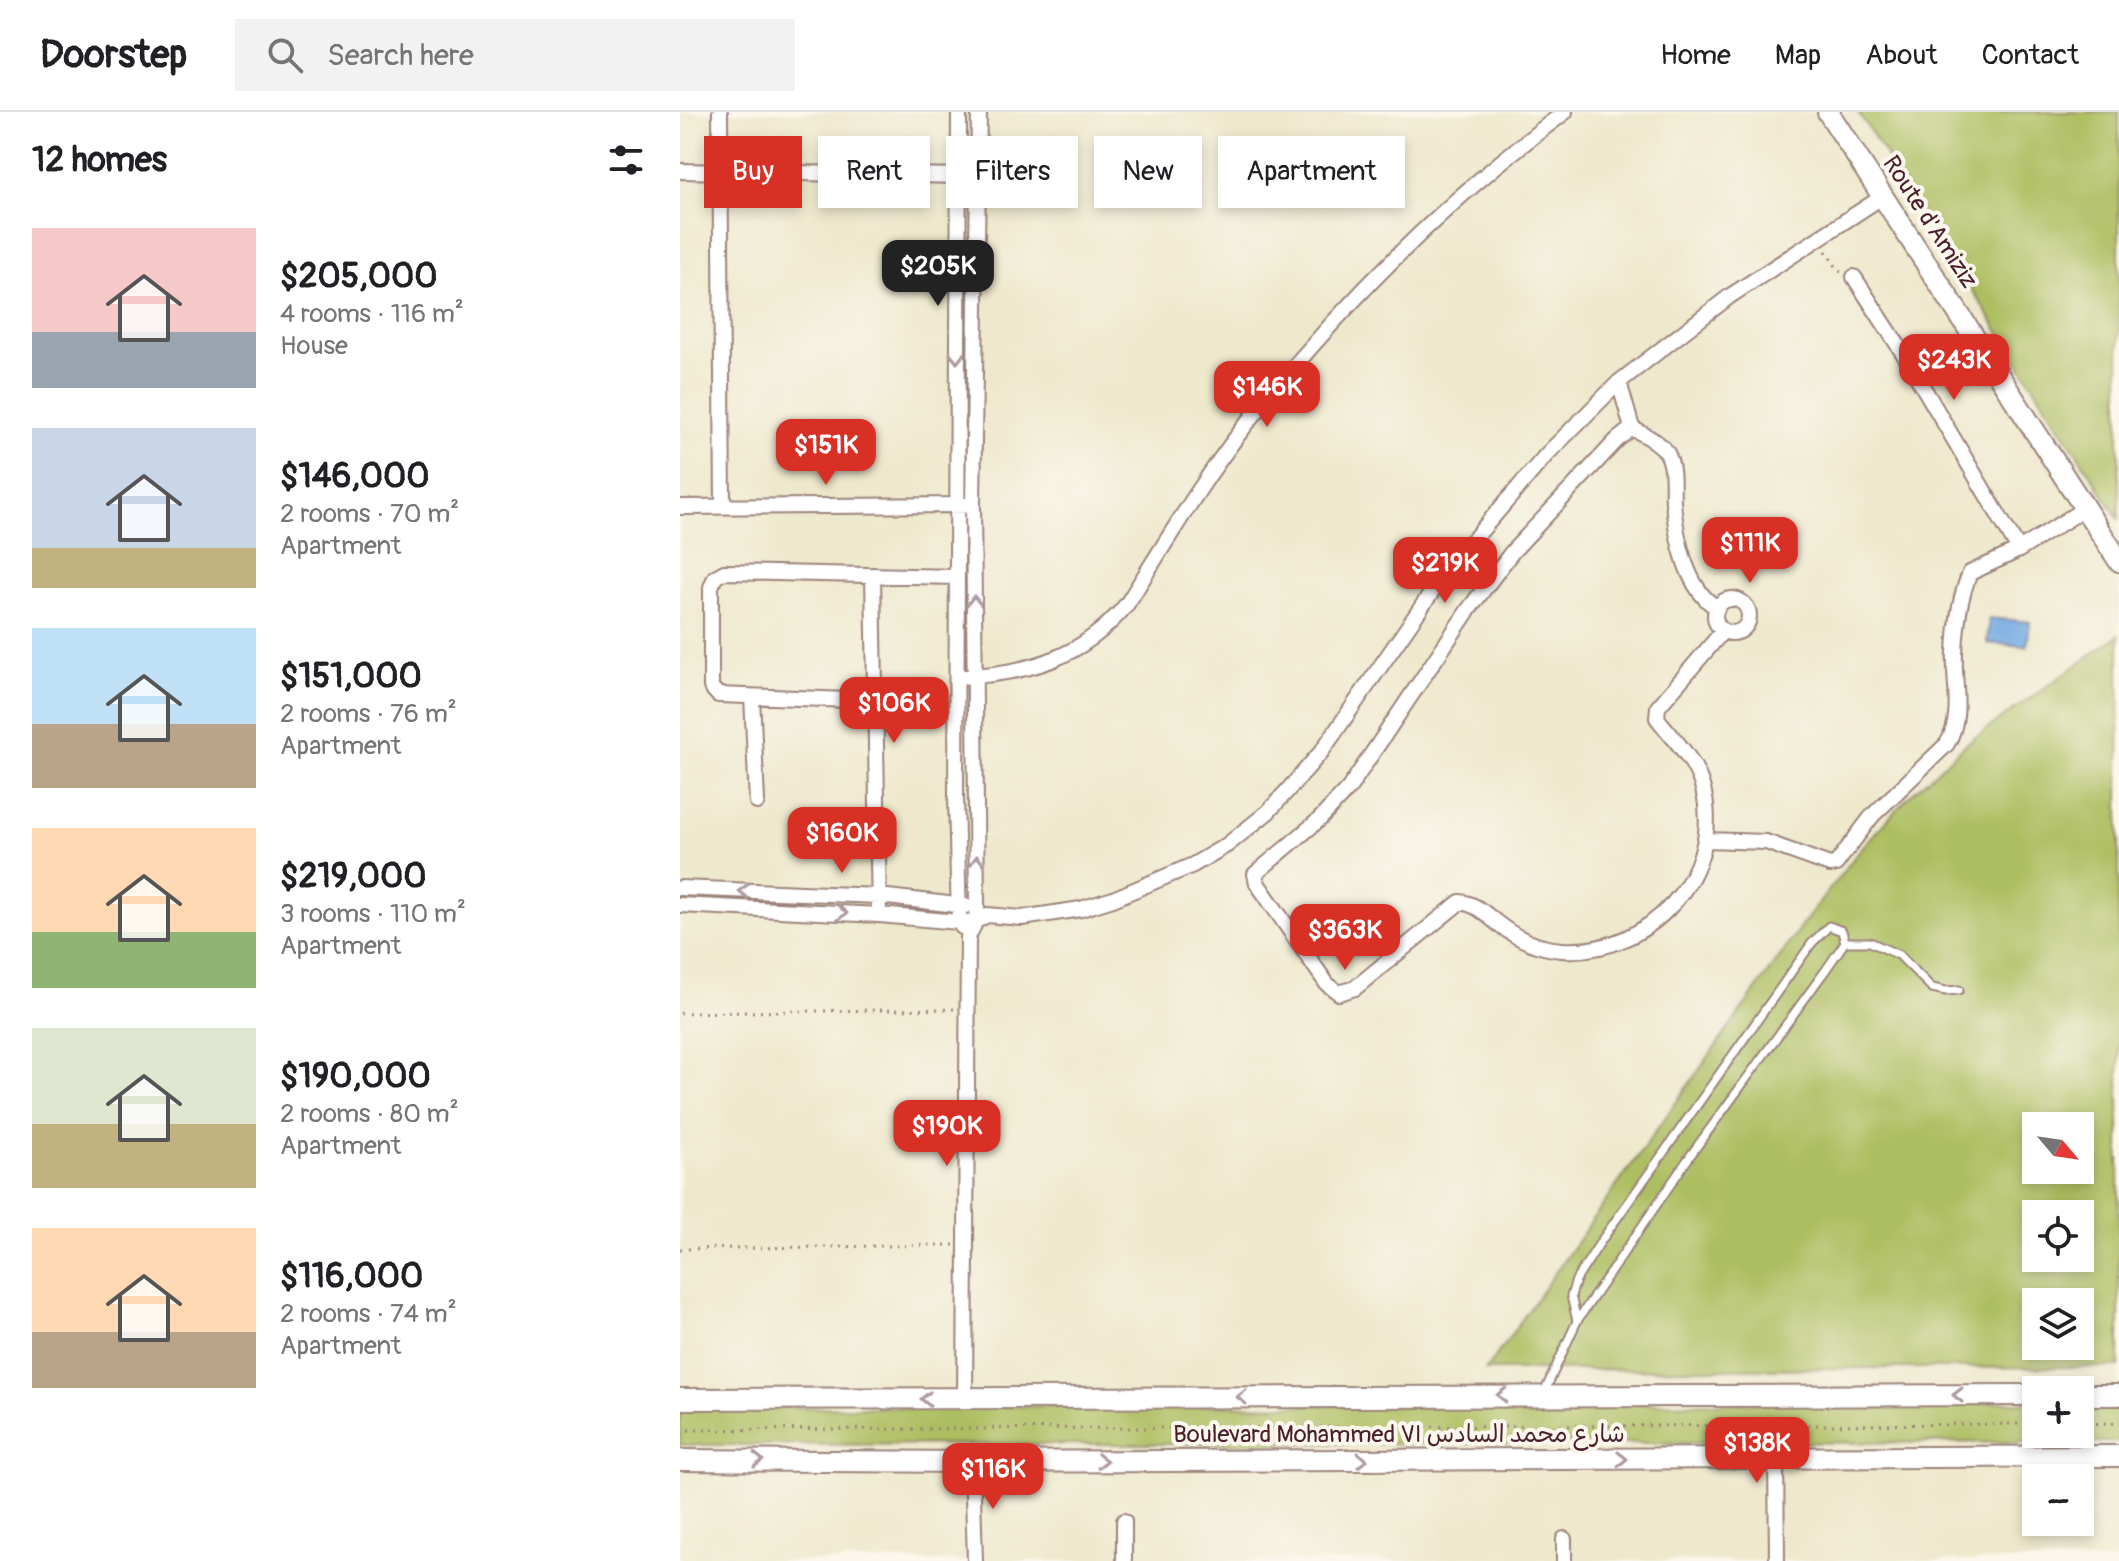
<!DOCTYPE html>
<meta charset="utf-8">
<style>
:root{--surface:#fff;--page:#f2f2f2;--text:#202124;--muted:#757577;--line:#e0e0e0;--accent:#d93025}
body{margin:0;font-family:Pangolin,"Playpen Sans Arabic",sans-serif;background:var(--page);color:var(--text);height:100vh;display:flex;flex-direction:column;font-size:30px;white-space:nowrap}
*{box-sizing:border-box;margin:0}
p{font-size:26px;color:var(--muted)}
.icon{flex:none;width:44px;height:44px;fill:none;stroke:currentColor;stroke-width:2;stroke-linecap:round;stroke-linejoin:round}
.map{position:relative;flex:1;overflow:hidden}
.panel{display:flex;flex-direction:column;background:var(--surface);width:680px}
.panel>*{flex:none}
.top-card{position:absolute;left:24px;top:24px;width:760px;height:72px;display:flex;gap:16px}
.needle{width:52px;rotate:119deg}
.buttons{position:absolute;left:1342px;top:1000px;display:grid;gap:16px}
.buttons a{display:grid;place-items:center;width:72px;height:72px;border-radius:0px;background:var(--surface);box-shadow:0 4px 12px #0003;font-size:40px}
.price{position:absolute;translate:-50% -68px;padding:0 18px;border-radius:16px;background:var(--accent);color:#fff;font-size:26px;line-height:52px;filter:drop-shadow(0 2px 4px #0008)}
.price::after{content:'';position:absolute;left:50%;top:48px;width:24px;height:18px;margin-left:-12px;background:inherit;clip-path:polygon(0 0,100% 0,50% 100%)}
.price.selected{background:#222;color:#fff}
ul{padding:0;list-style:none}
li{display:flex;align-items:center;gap:24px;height:200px;padding:0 32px}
li span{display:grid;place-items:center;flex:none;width:224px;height:160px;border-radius:0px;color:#555}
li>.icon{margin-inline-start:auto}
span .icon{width:96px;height:96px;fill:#fffc;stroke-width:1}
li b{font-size:34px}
h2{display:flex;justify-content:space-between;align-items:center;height:96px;padding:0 32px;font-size:34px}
.tag{padding:0 28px;border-radius:0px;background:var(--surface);box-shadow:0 4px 12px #0003;font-size:28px;line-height:72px}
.tag.selected{background:var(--accent);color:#fff}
header{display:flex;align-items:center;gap:48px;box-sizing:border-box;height:112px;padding:0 40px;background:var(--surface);border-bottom:2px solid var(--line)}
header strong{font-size:38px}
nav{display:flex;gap:44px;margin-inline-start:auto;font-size:28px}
.search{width:560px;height:72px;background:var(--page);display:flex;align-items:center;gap:20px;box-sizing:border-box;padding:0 28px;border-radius:0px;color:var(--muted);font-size:30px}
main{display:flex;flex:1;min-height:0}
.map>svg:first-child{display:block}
</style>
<header>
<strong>Doorstep</strong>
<div class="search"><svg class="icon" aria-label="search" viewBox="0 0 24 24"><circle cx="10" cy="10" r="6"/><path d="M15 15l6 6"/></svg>Search here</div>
<nav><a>Home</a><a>Map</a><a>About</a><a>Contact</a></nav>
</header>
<main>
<section class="panel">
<h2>12 homes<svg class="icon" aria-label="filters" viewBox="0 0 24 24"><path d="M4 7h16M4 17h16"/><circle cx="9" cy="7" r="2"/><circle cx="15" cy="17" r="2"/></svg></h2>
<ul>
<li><span style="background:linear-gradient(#f6c9c9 65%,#9aa5b1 0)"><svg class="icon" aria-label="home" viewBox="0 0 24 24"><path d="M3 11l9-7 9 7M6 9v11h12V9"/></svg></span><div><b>$205,000</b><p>4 rooms · 116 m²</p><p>House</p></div></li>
<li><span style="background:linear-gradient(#c9d6e8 75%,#c2b280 0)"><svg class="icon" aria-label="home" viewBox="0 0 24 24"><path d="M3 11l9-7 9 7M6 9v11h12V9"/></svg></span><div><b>$146,000</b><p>2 rooms · 70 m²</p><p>Apartment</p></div></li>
<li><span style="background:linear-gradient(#bfe0f5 60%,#b9a48a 0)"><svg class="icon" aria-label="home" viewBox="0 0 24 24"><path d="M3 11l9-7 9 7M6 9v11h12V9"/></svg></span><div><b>$151,000</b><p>2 rooms · 76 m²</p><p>Apartment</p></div></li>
<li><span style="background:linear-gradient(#ffd9b3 65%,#8fb573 0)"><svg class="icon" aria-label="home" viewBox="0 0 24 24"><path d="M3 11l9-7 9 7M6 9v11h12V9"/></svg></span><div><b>$219,000</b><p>3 rooms · 110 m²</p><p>Apartment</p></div></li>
<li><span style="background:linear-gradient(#dfe7d0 60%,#c2b280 0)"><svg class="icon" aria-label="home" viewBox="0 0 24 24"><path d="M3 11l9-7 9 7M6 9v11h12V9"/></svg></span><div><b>$190,000</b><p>2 rooms · 80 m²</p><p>Apartment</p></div></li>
<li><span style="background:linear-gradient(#ffd9b3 65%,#b9a48a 0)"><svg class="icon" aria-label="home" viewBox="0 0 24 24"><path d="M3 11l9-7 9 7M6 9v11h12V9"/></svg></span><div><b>$116,000</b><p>2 rooms · 74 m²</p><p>Apartment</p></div></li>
</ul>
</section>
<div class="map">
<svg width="1439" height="1449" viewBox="0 0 1439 1449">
<rect width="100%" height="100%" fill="#fbf7ec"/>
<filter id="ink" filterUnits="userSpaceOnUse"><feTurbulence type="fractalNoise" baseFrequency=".0125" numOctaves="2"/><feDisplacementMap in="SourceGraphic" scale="16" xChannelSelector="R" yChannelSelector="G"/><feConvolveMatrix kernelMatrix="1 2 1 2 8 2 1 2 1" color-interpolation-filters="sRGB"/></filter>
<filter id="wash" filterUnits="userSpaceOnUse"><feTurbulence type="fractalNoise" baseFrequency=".006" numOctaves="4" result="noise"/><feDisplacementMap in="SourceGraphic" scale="32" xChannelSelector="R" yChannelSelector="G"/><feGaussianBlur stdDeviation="1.8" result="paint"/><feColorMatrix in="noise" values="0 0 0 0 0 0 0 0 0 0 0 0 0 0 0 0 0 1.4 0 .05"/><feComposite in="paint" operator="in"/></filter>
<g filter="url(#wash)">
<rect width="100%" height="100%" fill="#eee8cc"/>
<path fill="#adbe61" stroke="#7c6e46" stroke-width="2" fill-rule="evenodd" d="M1178,0H1439V407Z
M1439,523V1255L806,1258L1120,816L1179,739L1226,687L1287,631ZM1356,1014H1400V1058H1356ZM1356,1102H1400V1146H1356ZM1356,1190H1400V1234H1356Z
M1439,1289V1330L0,1333V1296L1356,1290V1322H1400V1290Z"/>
<path fill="#75aae2" stroke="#606486" stroke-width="2" d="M1309,506L1350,510L1347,534L1307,531Z"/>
</g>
<g filter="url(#ink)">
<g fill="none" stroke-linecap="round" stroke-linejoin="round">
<g stroke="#9c847c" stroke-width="11">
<path id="lane" d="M1165,830H1190L1219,843L1252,876L1266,879L1279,878
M864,1281L897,1209L1010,1044L1145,859L1165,830L1162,819L1149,814L1132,831L921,1129L896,1168L891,1184L897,1209"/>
</g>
<g stroke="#9c847c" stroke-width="18">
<path id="street" d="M40,0L43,395
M279,0L276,684L279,810L282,815
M0,59L285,64
M1174,165L1223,241L1339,438
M939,270L952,316C964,323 979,329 987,341C995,356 992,375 993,390C996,425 1006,477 1037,496
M952,316L937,328L832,440L789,497L669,676L640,707L575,762L577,771L647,872L659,881L675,876L780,790C798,792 807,804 821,814C840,828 858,836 882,838C968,844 1045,762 1023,677C1015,647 995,629 977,606L978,595L1043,519
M0,395L285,393
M193,463L199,803
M1035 504a17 17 0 1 1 34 0a17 17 0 1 1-34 0Z
M277,565C347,562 402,547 447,492C485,432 521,370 565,314C658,197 764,89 885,0
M72,585L77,690
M194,589L38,583L31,575V475L35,465L44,460L277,465
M1026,728L1086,730L1150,753L1156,752L1192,704L1267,632C1284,603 1273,572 1275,541C1276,516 1280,484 1290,461L1339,438L1404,397
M0,776L199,784L285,794
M0,793L199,803L279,810L296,809L307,803L342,806L401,797L433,787L513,753L547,733L588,700L616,669L642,639L765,461L867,342L939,270L1050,184L1202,85
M285,1287L288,825L296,809L297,796L293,392L299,0
M1096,1346L1097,1449
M292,1350L295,1449
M444,1409V1449
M884,1449V1427"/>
</g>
<g stroke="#9c847c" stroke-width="24">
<path id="primary" d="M1148,0L1439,449
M1400,1283H1439
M0,1287L1356,1283
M0,1348L292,1350L1439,1344"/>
</g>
<path stroke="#9c847c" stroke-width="3" stroke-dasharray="2 6" stroke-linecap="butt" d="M1146,139L1159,159L1163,161
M0,901L276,897
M0,1137L274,1133
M1400,1312L1439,1311
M0,1318L1356,1312"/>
<use href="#lane" stroke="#fff" stroke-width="7"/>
<use href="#street" stroke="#fff" stroke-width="14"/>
<use href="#primary" stroke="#fff" stroke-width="20"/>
</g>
<defs><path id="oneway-chevron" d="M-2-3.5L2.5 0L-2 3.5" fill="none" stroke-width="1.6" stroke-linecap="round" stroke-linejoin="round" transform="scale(2)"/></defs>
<g stroke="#ae9aa0">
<use href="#oneway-chevron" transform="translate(277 246) rotate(90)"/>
<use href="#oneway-chevron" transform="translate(294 489) rotate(-91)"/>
<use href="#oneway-chevron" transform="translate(297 749) rotate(-91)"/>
<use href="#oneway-chevron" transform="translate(64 779) rotate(-178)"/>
<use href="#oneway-chevron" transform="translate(162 801) rotate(3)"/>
<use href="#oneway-chevron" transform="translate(822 1283) rotate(-180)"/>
<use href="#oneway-chevron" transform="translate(1278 1283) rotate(180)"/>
<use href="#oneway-chevron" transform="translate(562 1285) rotate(180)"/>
<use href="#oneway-chevron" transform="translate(246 1287) rotate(-180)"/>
<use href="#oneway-chevron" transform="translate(942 1347)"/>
<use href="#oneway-chevron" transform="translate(78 1348)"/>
<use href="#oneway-chevron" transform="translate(682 1348)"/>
<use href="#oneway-chevron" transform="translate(422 1349)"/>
</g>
</g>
<g text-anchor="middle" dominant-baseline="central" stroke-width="8" stroke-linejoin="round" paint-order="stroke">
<g font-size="24" fill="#4a1f2b" stroke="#fbf7ec">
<text transform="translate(1250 110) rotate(57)">Route d'Amiziz</text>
<text x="719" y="1322">Boulevard Mohammed VI شارع محمد السادس</text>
</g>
</g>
</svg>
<div class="buttons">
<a><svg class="needle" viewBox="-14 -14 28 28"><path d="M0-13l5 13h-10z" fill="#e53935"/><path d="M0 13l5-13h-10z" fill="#757577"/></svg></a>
<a><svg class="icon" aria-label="locate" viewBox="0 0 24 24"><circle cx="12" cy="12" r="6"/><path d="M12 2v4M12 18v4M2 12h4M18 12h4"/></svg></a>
<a><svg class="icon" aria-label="layers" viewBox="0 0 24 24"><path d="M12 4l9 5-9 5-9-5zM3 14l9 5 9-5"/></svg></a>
<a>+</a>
<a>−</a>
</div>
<b class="price selected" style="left:258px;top:196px">$205K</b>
<b class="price" style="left:1274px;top:290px">$243K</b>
<b class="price" style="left:587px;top:317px">$146K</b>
<b class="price" style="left:146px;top:375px">$151K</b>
<b class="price" style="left:1070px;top:473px">$111K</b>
<b class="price" style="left:765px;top:493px">$219K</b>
<b class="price" style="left:214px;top:633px">$106K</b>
<b class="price" style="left:162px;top:763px">$160K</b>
<b class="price" style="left:665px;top:860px">$363K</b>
<b class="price" style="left:267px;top:1056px">$190K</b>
<b class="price" style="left:1077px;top:1373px">$138K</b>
<b class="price" style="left:313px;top:1399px">$116K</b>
<div class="top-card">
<a class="tag selected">Buy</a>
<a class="tag">Rent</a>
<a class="tag">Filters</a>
<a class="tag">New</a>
<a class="tag">Apartment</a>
</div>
</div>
</main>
